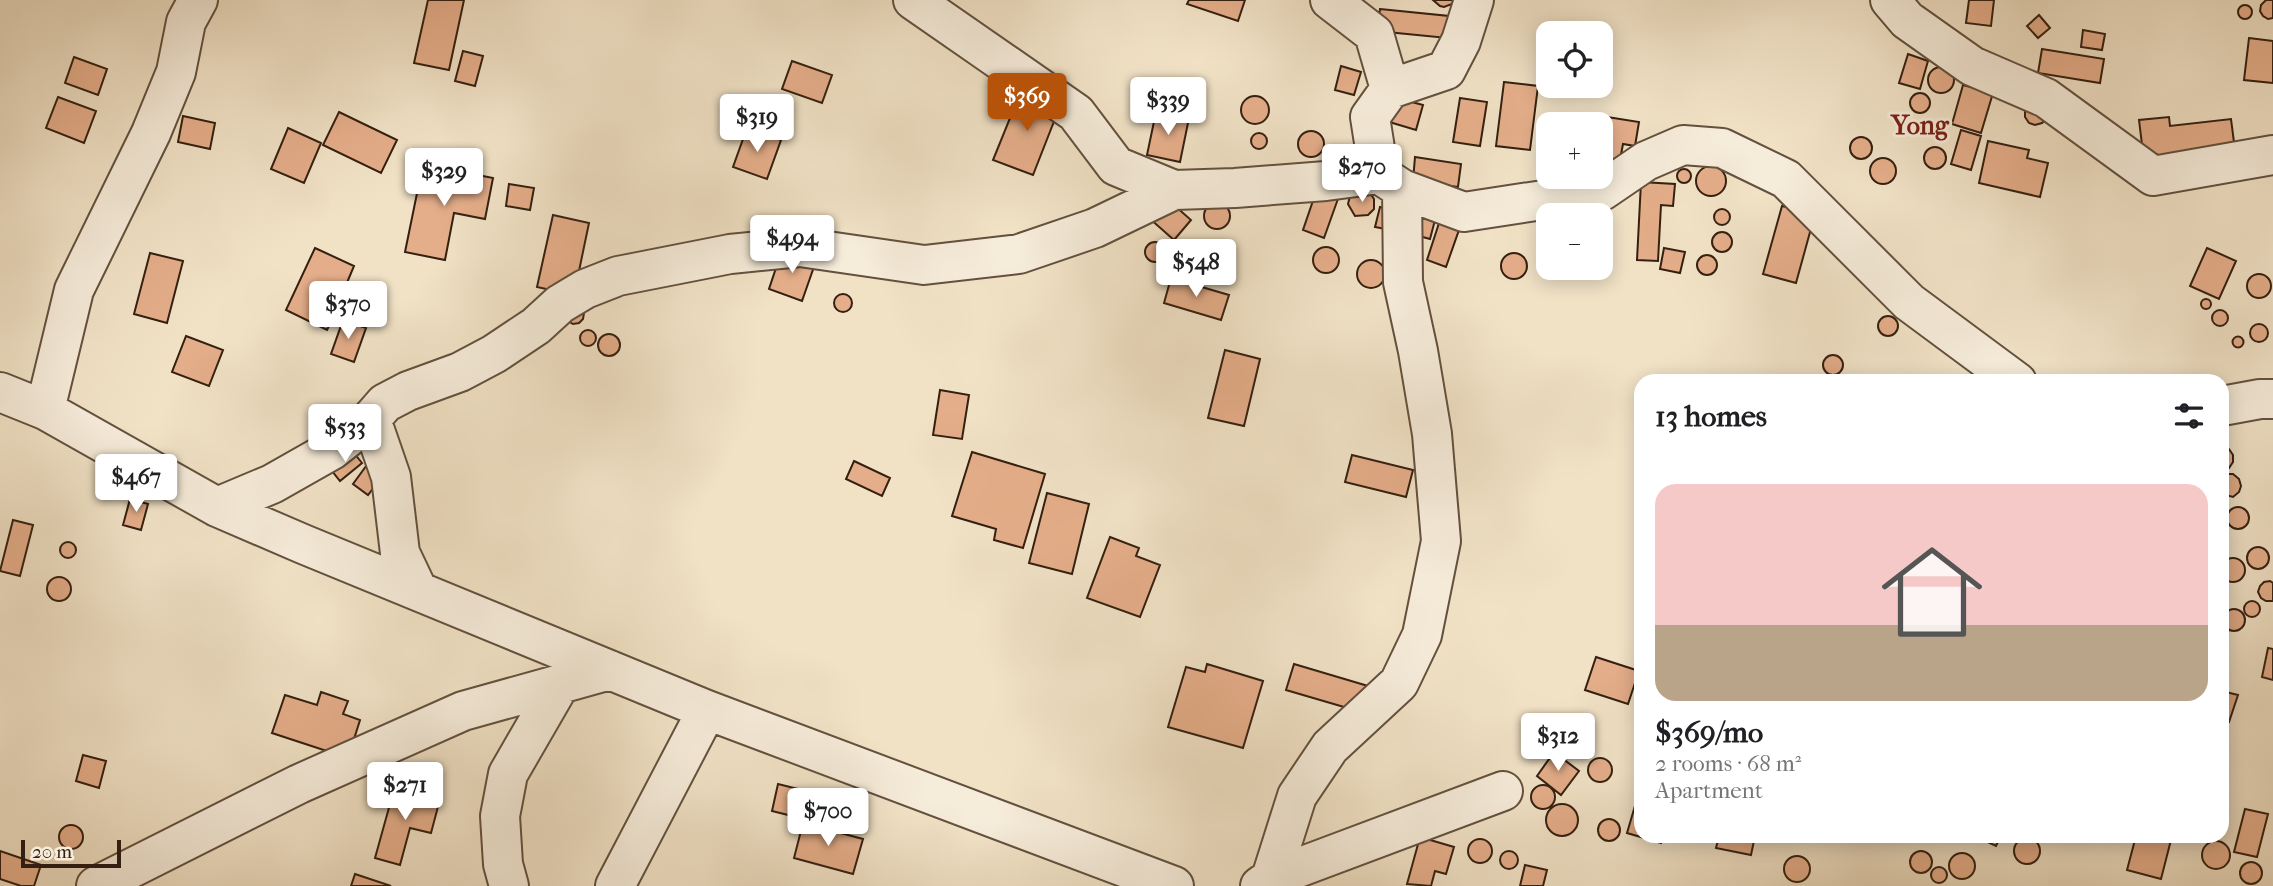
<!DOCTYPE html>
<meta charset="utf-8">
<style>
:root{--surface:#fff;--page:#f2f2f2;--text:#202124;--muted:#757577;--line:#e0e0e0;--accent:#b45309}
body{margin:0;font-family:"IM FELL French Canon",serif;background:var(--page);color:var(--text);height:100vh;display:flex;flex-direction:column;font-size:26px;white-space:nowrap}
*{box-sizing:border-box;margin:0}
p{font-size:23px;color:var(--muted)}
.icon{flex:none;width:38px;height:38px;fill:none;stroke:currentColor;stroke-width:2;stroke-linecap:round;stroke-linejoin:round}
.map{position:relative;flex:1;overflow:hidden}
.panel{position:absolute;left:1634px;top:374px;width:595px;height:469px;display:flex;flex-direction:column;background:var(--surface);border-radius:21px;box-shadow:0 4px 18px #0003}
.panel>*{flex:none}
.tools{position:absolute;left:1536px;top:21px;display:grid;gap:14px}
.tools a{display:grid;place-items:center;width:77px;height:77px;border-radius:14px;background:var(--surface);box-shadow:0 4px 18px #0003;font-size:35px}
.scale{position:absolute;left:21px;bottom:18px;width:100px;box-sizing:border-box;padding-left:7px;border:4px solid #341f10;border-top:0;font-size:19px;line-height:24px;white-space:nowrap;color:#341f10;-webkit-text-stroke:5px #f6ecda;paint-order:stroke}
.price{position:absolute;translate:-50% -60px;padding:0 16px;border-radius:7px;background:#fff;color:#222;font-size:23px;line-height:46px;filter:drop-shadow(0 2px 4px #0008)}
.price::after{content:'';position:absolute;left:50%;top:42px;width:21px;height:16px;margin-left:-10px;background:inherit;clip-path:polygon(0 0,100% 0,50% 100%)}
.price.on{background:var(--accent);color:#fff}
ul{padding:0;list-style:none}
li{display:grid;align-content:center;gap:14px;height:371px;padding:0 21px}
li+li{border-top:2px solid var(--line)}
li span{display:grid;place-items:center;height:217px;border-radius:21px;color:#555}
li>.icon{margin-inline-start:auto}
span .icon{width:126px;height:126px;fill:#fffc;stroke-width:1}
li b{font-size:30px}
h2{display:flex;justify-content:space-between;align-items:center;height:84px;padding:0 21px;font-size:30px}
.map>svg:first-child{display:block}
</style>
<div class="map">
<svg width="2273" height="886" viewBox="0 0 2273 886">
<rect width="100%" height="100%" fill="#f1e2c6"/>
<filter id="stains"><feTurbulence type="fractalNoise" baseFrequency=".00286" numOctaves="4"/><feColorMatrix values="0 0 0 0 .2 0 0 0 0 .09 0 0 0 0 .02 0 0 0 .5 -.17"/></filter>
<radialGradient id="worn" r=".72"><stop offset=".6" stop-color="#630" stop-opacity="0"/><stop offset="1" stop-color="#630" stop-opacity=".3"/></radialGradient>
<path fill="#e5ae8a" stroke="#341f10" stroke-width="2" d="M428,0H464L449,70L414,63Z
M1189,0H1245L1238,21L1187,4Z
M1433,0H1456L1452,4L1444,7L1440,6Z
M1969,0H1994L1991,26L1966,23Z
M2266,0H2273V18L2268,19L2263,16L2260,11L2261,5Z
M2238 12a7 7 0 1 1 14 0a7 7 0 1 1-14 0Z
M1380,9L1449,16L1447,38L1377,31Z
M2039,15L2050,28L2038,38L2027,26Z
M2083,30L2105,34L2102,50L2081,47Z
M2249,38L2273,41V83L2244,80Z
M2042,49L2104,59L2100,83L2038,73Z
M463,51L483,56L475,86L455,81Z
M1908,54L1928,61L1920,89L1899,83Z
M74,57L107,69L98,95L65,83Z
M792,61L832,75L822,103L782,89Z
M1341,66L1361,72L1354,95L1335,90Z
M1928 80a13 13 0 1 1 26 0a13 13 0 1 1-26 0Z
M1504,82L1538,86L1530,150L1496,146Z
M1963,85L1993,93L1981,133L1952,124Z
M1021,91L1060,106L1033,175L993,160Z
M1910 103a10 10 0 1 1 20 0a10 10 0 1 1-20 0Z
M1241 110a14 14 0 1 1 28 0a14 14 0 1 1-28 0Z
M58,97L96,111L84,143L46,128Z
M1393,97L1423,105L1416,130L1386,121Z
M1460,98L1487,102L1480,146L1453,142Z
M2029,104L2047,118L2042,123L2035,125L2029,123L2025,117V110Z
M339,112L397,140L381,173L323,145Z
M1156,112L1189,118L1180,162L1147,155Z
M183,116L215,123L210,149L178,142Z
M1601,116L1639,122L1635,146L1623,144L1620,160L1601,157Z
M2169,117L2170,126L2231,119L2235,150L2144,161L2139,120Z
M288,128L321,143L304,183L271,169Z
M747,128L781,140L767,179L733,167Z
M1961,130L1981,136L1971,170L1951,164Z
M1298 144a13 13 0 1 1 26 0a13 13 0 1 1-26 0Z
M1251 141a8 8 0 1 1 16 0a8 8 0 1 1-16 0Z
M1850 148a11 11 0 1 1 22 0a11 11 0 1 1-22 0Z
M1988,141L2029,150L2027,158L2048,163L2040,197L1979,183Z
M1924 158a11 11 0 1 1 22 0a11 11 0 1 1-22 0Z
M1415,157L1461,164L1458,187L1413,181Z
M1870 171a13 13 0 1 1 26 0a13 13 0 1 1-26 0Z
M423,164L493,178L485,219L454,213L445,260L405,252Z
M1696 181a15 15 0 1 1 30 0a15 15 0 1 1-30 0Z
M1677 176a7 7 0 1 1 14 0a7 7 0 1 1-14 0Z
M1641,182L1675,184L1673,206L1661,205L1658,261L1637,260Z
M509,184L534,188L530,210L506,206Z
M1317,189L1339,196L1324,238L1303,230Z
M1370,193L1374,199V209L1368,215L1355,216L1348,204L1350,196Z
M1166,198L1191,220L1174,240L1149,218Z
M1204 216a13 13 0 1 1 26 0a13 13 0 1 1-26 0Z
M1782,206L1815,214L1796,283L1763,274Z
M1380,207L1396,211L1391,230L1375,227Z
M1714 217a8 8 0 1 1 16 0a8 8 0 1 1-16 0Z
M1409,213L1435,220L1430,239L1404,232Z
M553,215L589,223L574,295L537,287Z
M1440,220L1460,227L1446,267L1427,260Z
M1712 242a10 10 0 1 1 20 0a10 10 0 1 1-20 0Z
M1145 252a10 10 0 1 1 20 0a10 10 0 1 1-20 0Z
M1313 260a13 13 0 1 1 26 0a13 13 0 1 1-26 0Z
M315,248L354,266L346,285L354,289L341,319L334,316L327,330L286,310Z
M1664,248L1685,252L1680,273L1660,269Z
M2207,248L2236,261L2219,299L2190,286Z
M782,250L816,261L802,301L769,289Z
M150,253L183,261L167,323L134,314Z
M1501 266a13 13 0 1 1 26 0a13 13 0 1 1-26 0Z
M1697 265a10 10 0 1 1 20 0a10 10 0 1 1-20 0Z
M1357 274a14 14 0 1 1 28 0a14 14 0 1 1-28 0Z
M2247 286a12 12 0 1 1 24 0a12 12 0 1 1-24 0Z
M1171,278L1229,295L1221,320L1164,303Z
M834 303a9 9 0 1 1 18 0a9 9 0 1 1-18 0Z
M2201 304a5 5 0 1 1 10 0a5 5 0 1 1-10 0Z
M581,308L584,313L583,319L579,323L573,324L568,321Z
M2212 318a8 8 0 1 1 16 0a8 8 0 1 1-16 0Z
M1878 326a10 10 0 1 1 20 0a10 10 0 1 1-20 0Z
M343,320L366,328L354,362L331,354Z
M2250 333a9 9 0 1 1 18 0a9 9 0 1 1-18 0Z
M580 338a8 8 0 1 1 16 0a8 8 0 1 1-16 0Z
M598 345a11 11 0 1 1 22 0a11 11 0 1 1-22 0Z
M186,336L223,350L209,386L172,372Z
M2232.5 342a5.5 5.5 0 1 1 11 0a5.5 5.5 0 1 1-11 0Z
M1225,350L1260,359L1244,426L1208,418Z
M1823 365a10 10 0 1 1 20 0a10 10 0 1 1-20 0Z
M940,390L969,395L962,439L933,435Z
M2222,447L2229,449L2233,455V462L2229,468L2222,469Z
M350,448L362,463L340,481L328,466Z
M972,452L1045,474L1023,548L994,540L996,529L952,516Z
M1352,455L1413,470L1406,497L1345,482Z
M372,458L387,470L368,495L353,484Z
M854,461L890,478L882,496L846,479Z
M2226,474H2233L2239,479L2241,486L2239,492L2233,497L2222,494V476Z
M1047,493L1089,504L1072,574L1029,563Z
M130,499L148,504L141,530L123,525Z
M2227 518a11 11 0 1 1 22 0a11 11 0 1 1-22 0Z
M2222,511L2227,517L2226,524L2222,528Z
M13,520L33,525L20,576L0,571Z
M1110,537L1139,548L1136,556L1160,565L1140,617L1087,598Z
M60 550a8 8 0 1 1 16 0a8 8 0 1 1-16 0Z
M2247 558a11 11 0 1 1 22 0a11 11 0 1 1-22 0Z
M2221 570a12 12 0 1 1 24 0a12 12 0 1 1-24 0Z
M47 589a12 12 0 1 1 24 0a12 12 0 1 1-24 0Z
M2270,581L2273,583V601H2266L2261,598L2258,592L2260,586L2264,582Z
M2244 609a8 8 0 1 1 16 0a8 8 0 1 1-16 0Z
M2223 620a11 11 0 1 1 22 0a11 11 0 1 1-22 0Z
M2268,648L2273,649V680L2262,677Z
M1596,657L1639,671L1628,704L1585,690Z
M1207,664L1263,681L1243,748L1168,727L1186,667L1205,672Z
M1294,664L1368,686L1361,712L1286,690Z
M2222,691L2238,695L2229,722L2222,720Z
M321,692L348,701L343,714L360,720L348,758L272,733L285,695L317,705Z
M1554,752L1579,771L1561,795L1537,776Z
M83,755L106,761L99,788L76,781Z
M1588 770a12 12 0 1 1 24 0a12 12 0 1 1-24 0Z
M1642,782V836H1663L1661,843L1627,833Z
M778,784L806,791L800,818L772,811Z
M1531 797a12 12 0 1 1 24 0a12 12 0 1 1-24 0Z
M395,786L440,799L431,833L410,828L400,865L375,858Z
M1546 820a16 16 0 1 1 32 0a16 16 0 1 1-32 0Z
M2245,809L2268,814L2257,857L2234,852Z
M1598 830a11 11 0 1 1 22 0a11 11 0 1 1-22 0Z
M803,823L863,839L853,874L794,858Z
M59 837a12 12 0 1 1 24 0a12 12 0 1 1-24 0Z
M1719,836H1755L1751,855L1716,848Z
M1980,836H2001L1996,846L1979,838Z
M2136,836H2172L2161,879L2127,870Z
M1420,837L1454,847L1446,874L1435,871L1431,886L1407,884Z
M2014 851a13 13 0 1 1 26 0a13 13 0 1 1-26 0Z
M1468 851a12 12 0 1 1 24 0a12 12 0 1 1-24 0Z
M2202 855a14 14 0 1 1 28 0a14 14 0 1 1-28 0Z
M1500 860a9 9 0 1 1 18 0a9 9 0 1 1-18 0Z
M0,851L41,865L34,886H21L0,879Z
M1910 862a11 11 0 1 1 22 0a11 11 0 1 1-22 0Z
M1949 866a13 13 0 1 1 26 0a13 13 0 1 1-26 0Z
M1784 869a13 13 0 1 1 26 0a13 13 0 1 1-26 0Z
M2240 873a11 11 0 1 1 22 0a11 11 0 1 1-22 0Z
M1525,865L1547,870L1543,886H1520Z
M1931 875a8 8 0 1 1 16 0a8 8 0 1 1-16 0Z
M355,874L391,886H351Z"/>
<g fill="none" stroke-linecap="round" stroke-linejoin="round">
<g stroke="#63503e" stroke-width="42">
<path id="minor" d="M913,0L1076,113L1116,166L1174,190L1235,188L1326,181L1379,174L1402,189L1403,282L1418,351L1432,434L1441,541L1422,635L1399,683L1330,747L1297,796L1271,878
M1330,0L1374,34L1390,89L1370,117L1379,174
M1890,0L1907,20L1972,66L2046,98L2153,176L2273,155
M1390,89L1446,70L1461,41L1474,0
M1402,189L1464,212L1602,191L1646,161L1683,145L1722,148L1786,179L1909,302L2017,382
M0,392L45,410L217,507L303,544L707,710L1174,886
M2222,406L2260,399H2273
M45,410L74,290L151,133L176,72L186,22L198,0
M371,419L391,477L400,553L418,591
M217,507L272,484L332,450L371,419L385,403L408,391L460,372L494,354L536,326L560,304L585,289L618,276L730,254L800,247L924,265L1019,254L1095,228L1174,190
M96,886L299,784L463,711L610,670
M509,886L503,864L500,816L508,774L560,684
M615,886L707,710
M1260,886L1271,878L1503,791"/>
</g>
<use href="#minor" stroke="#f6ecda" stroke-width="38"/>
</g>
<g text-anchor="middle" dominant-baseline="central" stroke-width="6" stroke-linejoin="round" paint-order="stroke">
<g font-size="26" font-weight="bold" fill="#7a1f14" stroke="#f6ecda">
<text x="1920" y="125">Yong</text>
</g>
</g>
<rect width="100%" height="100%" filter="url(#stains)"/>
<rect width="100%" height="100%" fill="url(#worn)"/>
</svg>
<div class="tools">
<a><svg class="icon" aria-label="locate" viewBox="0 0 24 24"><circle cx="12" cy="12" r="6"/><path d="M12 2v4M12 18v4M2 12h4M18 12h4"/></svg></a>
<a>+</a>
<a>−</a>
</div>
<div class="scale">20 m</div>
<b class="price on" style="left:1027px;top:133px">$369</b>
<b class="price" style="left:1168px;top:137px">$339</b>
<b class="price" style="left:757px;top:154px">$319</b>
<b class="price" style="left:1362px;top:204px">$270</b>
<b class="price" style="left:444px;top:208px">$329</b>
<b class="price" style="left:792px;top:275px">$494</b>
<b class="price" style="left:1196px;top:299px">$548</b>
<b class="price" style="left:348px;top:341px">$370</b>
<b class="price" style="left:345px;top:464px">$533</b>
<b class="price" style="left:136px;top:514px">$467</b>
<b class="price" style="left:1558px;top:773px">$312</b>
<b class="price" style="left:405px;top:822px">$271</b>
<b class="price" style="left:828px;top:848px">$700</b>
<section class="panel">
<h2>13 homes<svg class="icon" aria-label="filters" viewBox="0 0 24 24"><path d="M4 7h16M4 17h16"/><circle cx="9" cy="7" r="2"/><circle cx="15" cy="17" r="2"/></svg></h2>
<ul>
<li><span style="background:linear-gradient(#f6c9c9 65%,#b9a48a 0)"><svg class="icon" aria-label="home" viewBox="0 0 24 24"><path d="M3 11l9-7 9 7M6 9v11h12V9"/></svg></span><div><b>$369/mo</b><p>2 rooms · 68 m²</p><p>Apartment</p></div></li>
</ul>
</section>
</div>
